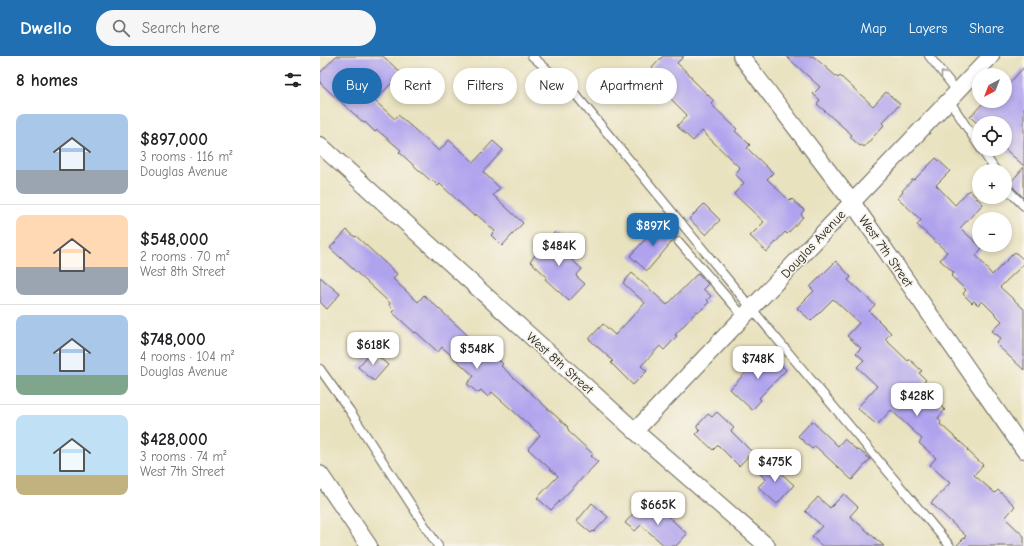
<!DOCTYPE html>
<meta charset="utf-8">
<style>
:root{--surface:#fff;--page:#f6f6f6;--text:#202124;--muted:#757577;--line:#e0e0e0;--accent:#1f6fb2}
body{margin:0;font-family:"Comic Neue",sans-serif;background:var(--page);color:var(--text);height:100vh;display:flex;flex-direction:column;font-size:15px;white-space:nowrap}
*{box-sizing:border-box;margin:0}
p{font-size:13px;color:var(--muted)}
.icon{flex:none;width:22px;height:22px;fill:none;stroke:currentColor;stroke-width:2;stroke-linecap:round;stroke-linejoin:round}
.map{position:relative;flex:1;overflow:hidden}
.sheet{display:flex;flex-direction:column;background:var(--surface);width:320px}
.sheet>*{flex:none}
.banner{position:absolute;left:12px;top:12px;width:380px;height:36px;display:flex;gap:8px}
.needle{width:26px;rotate:222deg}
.buttons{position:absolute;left:652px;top:12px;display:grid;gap:8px}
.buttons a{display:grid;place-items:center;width:40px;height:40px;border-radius:50%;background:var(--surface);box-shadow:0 2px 6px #0003;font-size:20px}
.price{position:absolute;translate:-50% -34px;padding:0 9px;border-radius:8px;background:#fff;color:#222;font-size:13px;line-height:26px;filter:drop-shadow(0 1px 2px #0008)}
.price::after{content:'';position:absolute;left:50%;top:24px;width:12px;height:9px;margin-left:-6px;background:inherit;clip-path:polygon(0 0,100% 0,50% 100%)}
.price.active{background:var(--accent);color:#fff}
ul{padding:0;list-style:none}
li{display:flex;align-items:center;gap:12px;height:100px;padding:0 16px}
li+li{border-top:1px solid var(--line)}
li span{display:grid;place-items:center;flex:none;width:112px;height:80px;border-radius:8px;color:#555}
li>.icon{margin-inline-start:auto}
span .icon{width:48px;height:48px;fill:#fffc;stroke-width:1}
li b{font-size:17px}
h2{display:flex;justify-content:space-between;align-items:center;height:48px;padding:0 16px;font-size:17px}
.tag{padding:0 14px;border-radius:18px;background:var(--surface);box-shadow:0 2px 6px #0003;font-size:14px;line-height:36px}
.tag.active{background:var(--accent);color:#fff}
header{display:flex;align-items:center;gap:24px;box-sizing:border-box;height:56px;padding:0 20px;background:var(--accent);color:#fff}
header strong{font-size:19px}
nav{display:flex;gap:22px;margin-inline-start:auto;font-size:14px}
.search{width:280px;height:36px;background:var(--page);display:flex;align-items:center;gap:10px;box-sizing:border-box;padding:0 14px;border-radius:22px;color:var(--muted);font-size:15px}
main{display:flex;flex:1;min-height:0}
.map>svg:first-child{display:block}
</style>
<header>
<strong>Dwello</strong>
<div class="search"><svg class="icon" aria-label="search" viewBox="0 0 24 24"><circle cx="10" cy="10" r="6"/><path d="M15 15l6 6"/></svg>Search here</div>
<nav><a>Map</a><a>Layers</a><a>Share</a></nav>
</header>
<main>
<section class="sheet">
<h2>8 homes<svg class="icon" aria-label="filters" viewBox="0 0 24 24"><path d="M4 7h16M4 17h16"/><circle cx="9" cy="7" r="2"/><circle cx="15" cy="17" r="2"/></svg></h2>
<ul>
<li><span style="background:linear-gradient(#a9c7e8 70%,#9aa5b1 0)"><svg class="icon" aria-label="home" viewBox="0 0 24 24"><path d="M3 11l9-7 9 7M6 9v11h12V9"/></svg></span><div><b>$897,000</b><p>3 rooms · 116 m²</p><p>Douglas Avenue</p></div></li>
<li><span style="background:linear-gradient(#ffd9b3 65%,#9aa5b1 0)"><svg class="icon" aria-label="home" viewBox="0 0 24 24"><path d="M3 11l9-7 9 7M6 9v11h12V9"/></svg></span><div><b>$548,000</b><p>2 rooms · 70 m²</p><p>West 8th Street</p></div></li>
<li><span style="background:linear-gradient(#a9c7e8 75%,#7fa58c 0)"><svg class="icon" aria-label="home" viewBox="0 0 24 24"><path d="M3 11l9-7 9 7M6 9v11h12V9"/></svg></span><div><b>$748,000</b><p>4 rooms · 104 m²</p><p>Douglas Avenue</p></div></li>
<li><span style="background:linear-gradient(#bfe0f5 75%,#c2b280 0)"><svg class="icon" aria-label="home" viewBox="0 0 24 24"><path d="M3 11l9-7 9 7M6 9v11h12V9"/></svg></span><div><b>$428,000</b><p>3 rooms · 74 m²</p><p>West 7th Street</p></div></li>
</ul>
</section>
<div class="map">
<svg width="704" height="490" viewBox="0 0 704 490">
<rect width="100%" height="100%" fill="#f7f3e8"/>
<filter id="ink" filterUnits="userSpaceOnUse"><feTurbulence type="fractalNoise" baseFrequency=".025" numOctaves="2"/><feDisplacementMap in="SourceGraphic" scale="8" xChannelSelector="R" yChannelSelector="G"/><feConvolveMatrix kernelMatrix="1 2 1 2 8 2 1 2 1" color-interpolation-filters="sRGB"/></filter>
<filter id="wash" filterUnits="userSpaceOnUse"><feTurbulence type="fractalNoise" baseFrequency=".012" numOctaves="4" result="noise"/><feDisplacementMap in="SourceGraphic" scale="16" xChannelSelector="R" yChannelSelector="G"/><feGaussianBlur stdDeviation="0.9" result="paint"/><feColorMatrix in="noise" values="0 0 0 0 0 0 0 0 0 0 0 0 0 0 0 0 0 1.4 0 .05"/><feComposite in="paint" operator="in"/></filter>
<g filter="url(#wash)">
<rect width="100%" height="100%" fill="#e9e2bf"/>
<g id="blocks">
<path fill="#b0a3ee" d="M16,0H63L81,17L55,45L75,63L78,59L119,95L129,84L154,106L173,85L183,94L163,116L180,132L173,139L203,167L182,190L171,179L175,175L156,158L154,160L120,128L118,130L112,124L111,125L79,96L81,94L57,74L55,76L45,66L44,67L0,27V17Z
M343,0H364L357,7L372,21L371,22L394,45L391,48L417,73L415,75L430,89L427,92L453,117L447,123L470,145L472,143L484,154L481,158L483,161L467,178L465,176L447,196L430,180L444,166L414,138L424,127L415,118L420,112L382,75L373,85L357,70L367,59L344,36L350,30L332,12Z
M466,0H493L518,22L520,20L553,50L566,36L580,48L562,67L564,69L544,91L542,89L540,90L530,81L532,79L497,48L500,44L493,38L500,31Z
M704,11V110L685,93V67H657L650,61L665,45H685V32Z
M616,102L630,115L616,129L635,149L649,134L663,148L640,172L662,192L656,199L672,219L695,196L704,204V208L680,231L704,253V314L678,290L679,289L677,287L681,282L672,275L682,265L662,245L658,249L654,245L652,247L643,238L646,234L631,220L634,217L620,204L627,196L597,169L601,164L578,142L583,136L582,135L593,123L594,124Z
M704,111V142L694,132L690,127Z
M384,148L400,164L386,179L369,163Z
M340,167L356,181L327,215L310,200Z
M27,174L35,181L36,180L77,218L73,223L98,246L104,239L169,299L171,297L183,308L181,310L248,371L247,372L249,374L248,375L273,398L271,400L278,406L231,454L217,442L238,420L208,393L220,379L172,336L168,341L161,334L158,337L147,328L154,320L122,291L118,296L96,276L95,277L72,256L74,254L69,249L70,247L10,192Z
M235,176L250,190L244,197L262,213L256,220L265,228L249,245L225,223L227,221L210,205L221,193L220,192Z
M516,205L531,221L528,224L555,249L549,255L571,277L565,283L588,305L589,303L602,315L599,317L606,324L603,327L609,334L606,337L625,354L618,362L621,366L620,368L648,393L647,394L663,409L654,419L675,437L678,434L695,450L685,462L704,480V490H636L646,480L611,447L630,427L610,409L616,402L599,387L602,383L571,354L557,369L537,352L557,330L537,311L544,304L536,297L541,292L527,280L539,267L513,243L491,265L477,252L494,235L490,231Z
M312,217L347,249L378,217L388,228L383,233L391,240L387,244L389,246L379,256L377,255L355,279L357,280L348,290L344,294L340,290L321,310L327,315L313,329L291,307L293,305L269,283L283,268L295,279L325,247L303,227Z
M0,221L20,238L7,253L0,246Z
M52,295L68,309L54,325L38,311Z
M447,295L466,314L439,342L441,344L432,354L410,333Z
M397,356L414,372L411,375L432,396L419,410L398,389L393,394L376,378L380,374L377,371V370L388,358L392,361Z
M492,365L518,390L524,383L538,395L539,394L550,403L532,424L495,390L492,393L478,380Z
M449,406L474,429L457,448L438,431L446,423L439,417Z
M524,438L538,451L530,460L564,490H502L492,481L502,470L485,455L498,441L510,452Z
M272,447L288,461L274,476L273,475L271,477L257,465Z
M335,448L367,478L356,490H345L321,469L315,475L305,467L319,451L326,457Z"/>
</g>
</g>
<g filter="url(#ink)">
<use href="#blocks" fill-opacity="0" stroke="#646155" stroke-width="1"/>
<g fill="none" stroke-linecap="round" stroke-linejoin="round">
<g stroke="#646155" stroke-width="10">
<path id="lane" d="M212,0L256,39L432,253L630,490
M609,0L637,35
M629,44L659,90
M661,93L676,115
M685,129L690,136L704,150
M359,186L424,261
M0,313L30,355L118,490"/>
</g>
<g stroke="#646155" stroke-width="18">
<path id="street" d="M421,0L532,146L704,394
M0,89L315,375L447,490
M315,375C434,250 552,125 671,0
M0,418L49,490"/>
</g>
<use href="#lane" stroke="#fff" stroke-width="8"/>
<use href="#street" stroke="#fff" stroke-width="16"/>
</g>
<defs><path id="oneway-chevron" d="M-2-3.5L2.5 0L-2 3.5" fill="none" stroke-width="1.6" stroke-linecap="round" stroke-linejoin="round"/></defs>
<use stroke="#999" href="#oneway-chevron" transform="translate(623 18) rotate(-128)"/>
</g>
<g text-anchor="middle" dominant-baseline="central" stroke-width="3.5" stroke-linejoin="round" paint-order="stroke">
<g font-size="13" fill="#1c1c1c" stroke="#f7f3e8">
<text transform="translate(493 188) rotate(-47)">Douglas Avenue</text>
<text transform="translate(566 195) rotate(55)">West 7th Street</text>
<text transform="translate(240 307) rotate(42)">West 8th Street</text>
</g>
</g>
</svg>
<div class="buttons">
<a><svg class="needle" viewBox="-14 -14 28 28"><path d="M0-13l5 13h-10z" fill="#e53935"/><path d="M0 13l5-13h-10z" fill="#757577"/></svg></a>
<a><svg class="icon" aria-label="locate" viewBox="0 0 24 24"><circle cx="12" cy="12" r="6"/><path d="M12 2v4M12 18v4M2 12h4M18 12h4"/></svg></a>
<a>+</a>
<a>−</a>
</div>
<b class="price active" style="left:333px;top:191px">$897K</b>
<b class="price" style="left:239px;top:211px">$484K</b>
<b class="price" style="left:53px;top:310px">$618K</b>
<b class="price" style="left:157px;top:314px">$548K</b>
<b class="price" style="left:438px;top:324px">$748K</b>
<b class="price" style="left:597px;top:361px">$428K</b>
<b class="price" style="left:455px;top:427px">$475K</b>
<b class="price" style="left:338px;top:470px">$665K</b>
<div class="banner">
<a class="tag active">Buy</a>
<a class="tag">Rent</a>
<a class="tag">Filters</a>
<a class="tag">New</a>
<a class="tag">Apartment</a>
</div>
</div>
</main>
